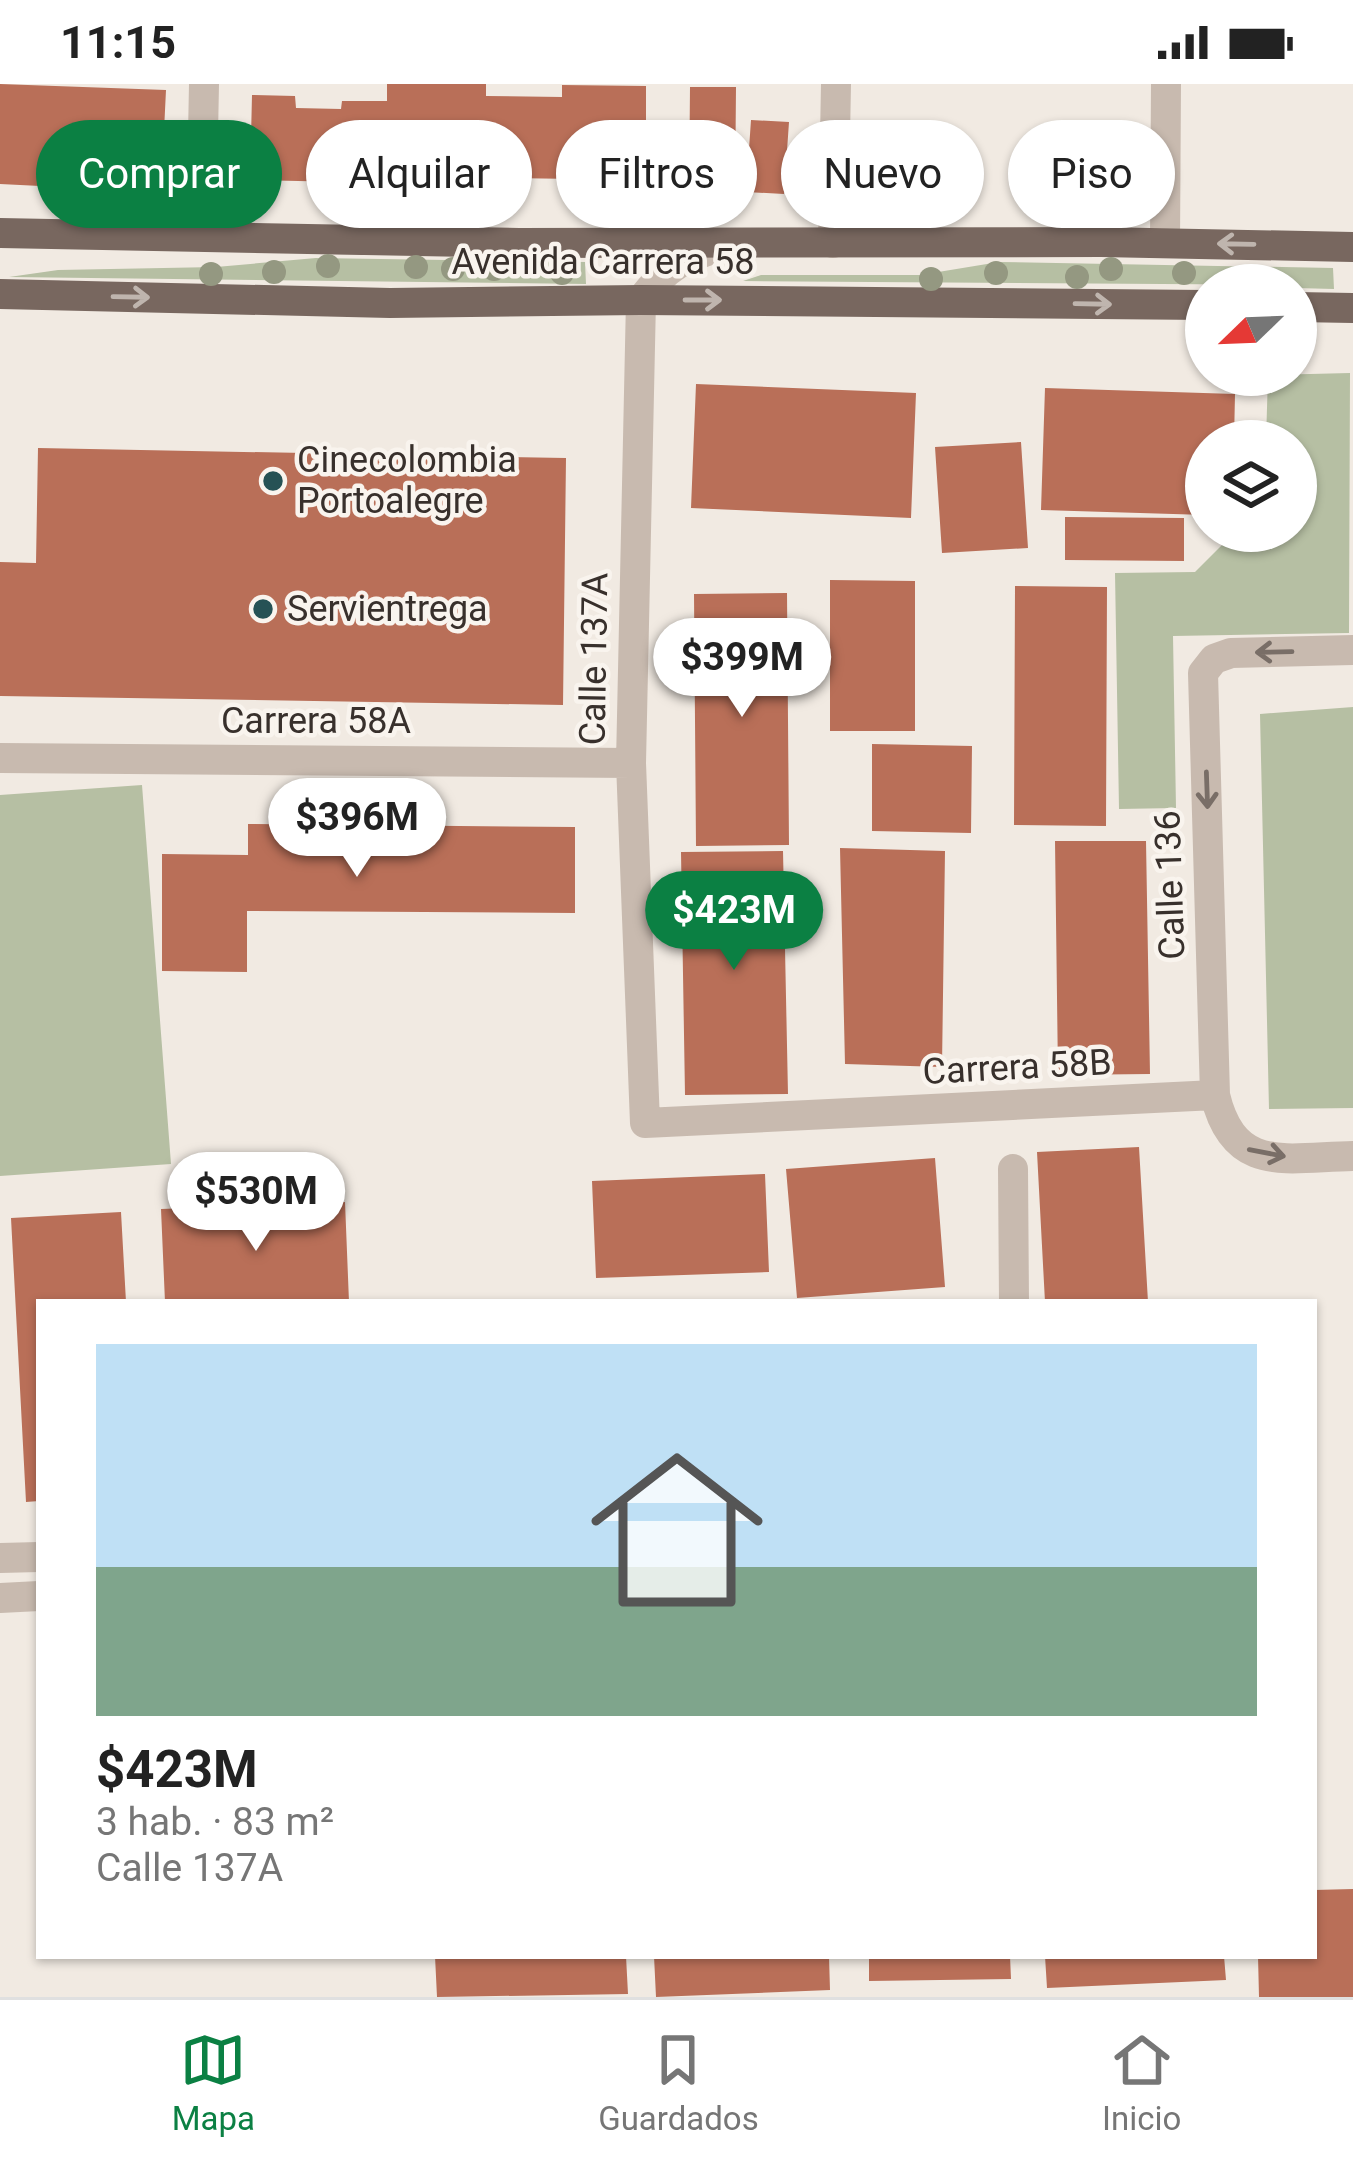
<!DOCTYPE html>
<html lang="es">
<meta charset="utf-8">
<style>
:root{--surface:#fff;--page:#f2f2f2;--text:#222;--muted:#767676;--line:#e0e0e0;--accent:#0b8043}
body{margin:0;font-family:Roboto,sans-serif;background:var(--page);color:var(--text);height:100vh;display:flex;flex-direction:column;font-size:45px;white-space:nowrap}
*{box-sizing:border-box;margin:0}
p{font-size:39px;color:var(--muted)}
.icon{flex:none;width:66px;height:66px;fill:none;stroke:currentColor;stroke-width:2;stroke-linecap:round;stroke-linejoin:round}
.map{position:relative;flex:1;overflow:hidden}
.drawer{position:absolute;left:36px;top:1215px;width:1281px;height:660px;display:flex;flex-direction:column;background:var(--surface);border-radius:0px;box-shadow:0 3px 9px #0004}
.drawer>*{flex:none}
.banner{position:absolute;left:36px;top:36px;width:1281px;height:108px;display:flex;gap:24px}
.needle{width:78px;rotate:247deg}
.buttons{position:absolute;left:1185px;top:180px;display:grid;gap:24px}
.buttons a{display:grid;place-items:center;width:132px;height:132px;border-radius:50%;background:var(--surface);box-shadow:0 3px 9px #0004;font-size:60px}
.price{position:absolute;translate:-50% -102px;padding:0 27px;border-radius:42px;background:#fff;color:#222;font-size:39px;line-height:78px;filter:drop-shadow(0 3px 6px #0008)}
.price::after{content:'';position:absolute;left:50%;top:72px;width:36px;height:27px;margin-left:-18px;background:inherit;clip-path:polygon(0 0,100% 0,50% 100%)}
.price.active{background:var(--accent);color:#fff}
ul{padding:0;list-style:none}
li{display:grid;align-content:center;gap:24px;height:636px;padding:0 60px}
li+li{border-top:3px solid var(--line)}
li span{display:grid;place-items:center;height:372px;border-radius:0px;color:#555}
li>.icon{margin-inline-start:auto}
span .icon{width:216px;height:216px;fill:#fffc;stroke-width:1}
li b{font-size:51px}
.pill{padding:0 42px;border-radius:54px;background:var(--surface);box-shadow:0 3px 9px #0004;font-size:42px;line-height:108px}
.pill.active{background:var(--accent);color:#fff}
.status{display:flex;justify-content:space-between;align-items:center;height:84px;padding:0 60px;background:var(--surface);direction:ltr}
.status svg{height:33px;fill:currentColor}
.dock{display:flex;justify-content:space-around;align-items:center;height:168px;border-top:3px solid var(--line);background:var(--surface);font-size:33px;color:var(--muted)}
.dock a{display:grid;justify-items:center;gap:6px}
.dock .active{color:var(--accent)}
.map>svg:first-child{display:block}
</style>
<div class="status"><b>11:15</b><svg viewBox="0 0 49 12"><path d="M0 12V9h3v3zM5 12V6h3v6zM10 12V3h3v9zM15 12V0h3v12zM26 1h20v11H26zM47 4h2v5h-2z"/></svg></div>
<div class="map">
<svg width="1353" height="1913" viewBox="0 0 1353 1913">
<rect width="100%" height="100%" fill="#f1eae2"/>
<path fill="#b6bfa3" d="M316,174L585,178L586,200L9,193L58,186L216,183Z
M999,178L1333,184L1334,205L1296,204V201L743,197L761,191H920Z
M1350,289L1349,549L1173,552L1176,724L1119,725L1115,489L1195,488L1236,447H1296V357H1266L1268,291Z
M1353,623V1024L1269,1025L1260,630Z
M142,701L171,1080L0,1092V711Z"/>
<path fill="#b96f58" d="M0,0L166,6L161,108L0,100Z
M387,0H486V12L562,13V1L646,2V96L386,92V99L250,96L252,11L295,12L296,24L341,25L342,17H387Z
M690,3H736L735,113H689Z
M751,36L789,38L784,110L746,108Z
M696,300L916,309L911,434L691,424Z
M1045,304L1235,310L1234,357H1206V431L1041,426Z
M1021,358L1028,464L942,469L935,363Z
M38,364L566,374L563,621L0,612V478L36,479Z
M1065,433L1184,434V477L1065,476Z
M830,496L915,497V647H830Z
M1015,502L1107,503L1106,742L1014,741Z
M787,509L789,761L696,762L694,510Z
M872,660L972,662L971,749L872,747Z
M248,740L575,743V829L247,827V888L162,887V770L248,771Z
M1055,757H1146L1150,990L1058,991Z
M840,764L945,767L942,983L845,980Z
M783,767L788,1010L685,1011L681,768Z
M1139,1063L1148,1218H1045L1037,1068Z
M935,1074L945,1203L797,1214L786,1085Z
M765,1090L769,1188L596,1194L592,1097Z
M345,1118L349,1218H165L161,1125Z
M121,1128L126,1218H39V1417L26,1418L11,1134Z
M1353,1805V1913H1259L1258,1872H1314V1806Z
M435,1872H626L628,1910L437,1913Z
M654,1872H829L830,1906L656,1913Z
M869,1872H1010L1011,1895L869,1897Z
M1045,1872H1224L1226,1896L1047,1904Z"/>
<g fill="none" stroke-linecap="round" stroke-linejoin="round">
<path stroke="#c8baaf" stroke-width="30" d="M201,152L204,0
M833,159L836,0
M1165,159L1166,0
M725,161C684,174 668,181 641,216L631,679L645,1039L1215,1011
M1353,566L1231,569L1214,575L1203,589L1215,1011C1234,1091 1287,1073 1353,1072
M0,674L631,679
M1013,1085L1014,1218
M0,1474L39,1473
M0,1514L39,1512"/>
<path stroke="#78675f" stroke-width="30" d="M0,149L519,159L1101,158L1353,163
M0,210L390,219L641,216L1206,221
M1296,223L1353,224"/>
</g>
<g fill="#949881">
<circle cx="328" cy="182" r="12"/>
<circle cx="416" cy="183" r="12"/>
<circle cx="453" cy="185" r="12"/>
<circle cx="494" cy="185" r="12"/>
<circle cx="1111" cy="185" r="12"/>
<circle cx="274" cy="188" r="12"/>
<circle cx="562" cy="189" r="12"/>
<circle cx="996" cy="189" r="12"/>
<circle cx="1184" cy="189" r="12"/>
<circle cx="211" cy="190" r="12"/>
<circle cx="1077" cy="193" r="12"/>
<circle cx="931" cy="195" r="12"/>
</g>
<defs><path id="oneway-shaft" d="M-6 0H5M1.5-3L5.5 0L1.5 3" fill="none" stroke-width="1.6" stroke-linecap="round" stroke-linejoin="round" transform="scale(3)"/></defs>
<g stroke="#bfb5ae">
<use href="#oneway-shaft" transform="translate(1236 160) rotate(-179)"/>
<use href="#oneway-shaft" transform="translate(131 213) rotate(1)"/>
<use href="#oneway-shaft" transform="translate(703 216)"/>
<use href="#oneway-shaft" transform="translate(1093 220) rotate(1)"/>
</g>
<g stroke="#796e67">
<use href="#oneway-shaft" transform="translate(1274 568) rotate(179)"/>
<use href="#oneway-shaft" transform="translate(1207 706) rotate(88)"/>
<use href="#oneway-shaft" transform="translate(1267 1069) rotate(11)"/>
</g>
<g fill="#265255" stroke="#f9f4ee" stroke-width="4.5">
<circle cx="273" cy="397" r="12"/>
<circle cx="263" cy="525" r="12"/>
</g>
<g text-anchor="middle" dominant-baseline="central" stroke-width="9" stroke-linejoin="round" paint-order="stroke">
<g font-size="36" fill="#38302c" stroke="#f9f4ee">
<text x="603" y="178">Avenida Carrera 58</text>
<text transform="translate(594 575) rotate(-89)">Calle 137A</text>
<text x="316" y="637">Carrera 58A</text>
<text transform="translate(1170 801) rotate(-92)">Calle 136</text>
<text transform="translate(1017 983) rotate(-3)">Carrera 58B</text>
</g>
<g font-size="36" fill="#38302c" stroke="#f9f4ee" text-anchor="start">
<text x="297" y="376">Cinecolombia<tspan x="297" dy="41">Portoalegre</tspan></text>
<text x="287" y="525">Servientrega</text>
</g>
</g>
</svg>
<div class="buttons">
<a><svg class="needle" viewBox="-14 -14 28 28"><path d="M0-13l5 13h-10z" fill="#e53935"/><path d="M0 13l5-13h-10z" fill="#767676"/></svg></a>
<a><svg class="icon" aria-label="layers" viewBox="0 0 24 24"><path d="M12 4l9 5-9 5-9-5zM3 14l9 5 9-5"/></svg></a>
</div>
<b class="price" style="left:742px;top:636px">$399M</b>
<b class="price" style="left:357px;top:796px">$396M</b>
<b class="price active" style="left:734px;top:889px">$423M</b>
<b class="price" style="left:256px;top:1170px">$530M</b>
<div class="banner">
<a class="pill active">Comprar</a>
<a class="pill">Alquilar</a>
<a class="pill">Filtros</a>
<a class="pill">Nuevo</a>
<a class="pill">Piso</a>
</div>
<section class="drawer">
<ul>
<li><span style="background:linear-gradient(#bfe0f5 60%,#7fa58c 0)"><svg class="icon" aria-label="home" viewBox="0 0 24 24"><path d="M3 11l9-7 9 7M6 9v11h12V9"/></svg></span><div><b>$423M</b><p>3 hab. · 83 m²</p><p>Calle 137A</p></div></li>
</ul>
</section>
</div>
<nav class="dock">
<a class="active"><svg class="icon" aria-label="map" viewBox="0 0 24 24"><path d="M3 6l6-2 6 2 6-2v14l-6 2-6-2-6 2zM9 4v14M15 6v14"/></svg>Mapa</a>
<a><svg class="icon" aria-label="saved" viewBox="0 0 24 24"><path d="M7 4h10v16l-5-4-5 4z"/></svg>Guardados</a>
<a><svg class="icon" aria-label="home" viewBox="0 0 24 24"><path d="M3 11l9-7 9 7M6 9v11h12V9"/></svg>Inicio</a>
</nav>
